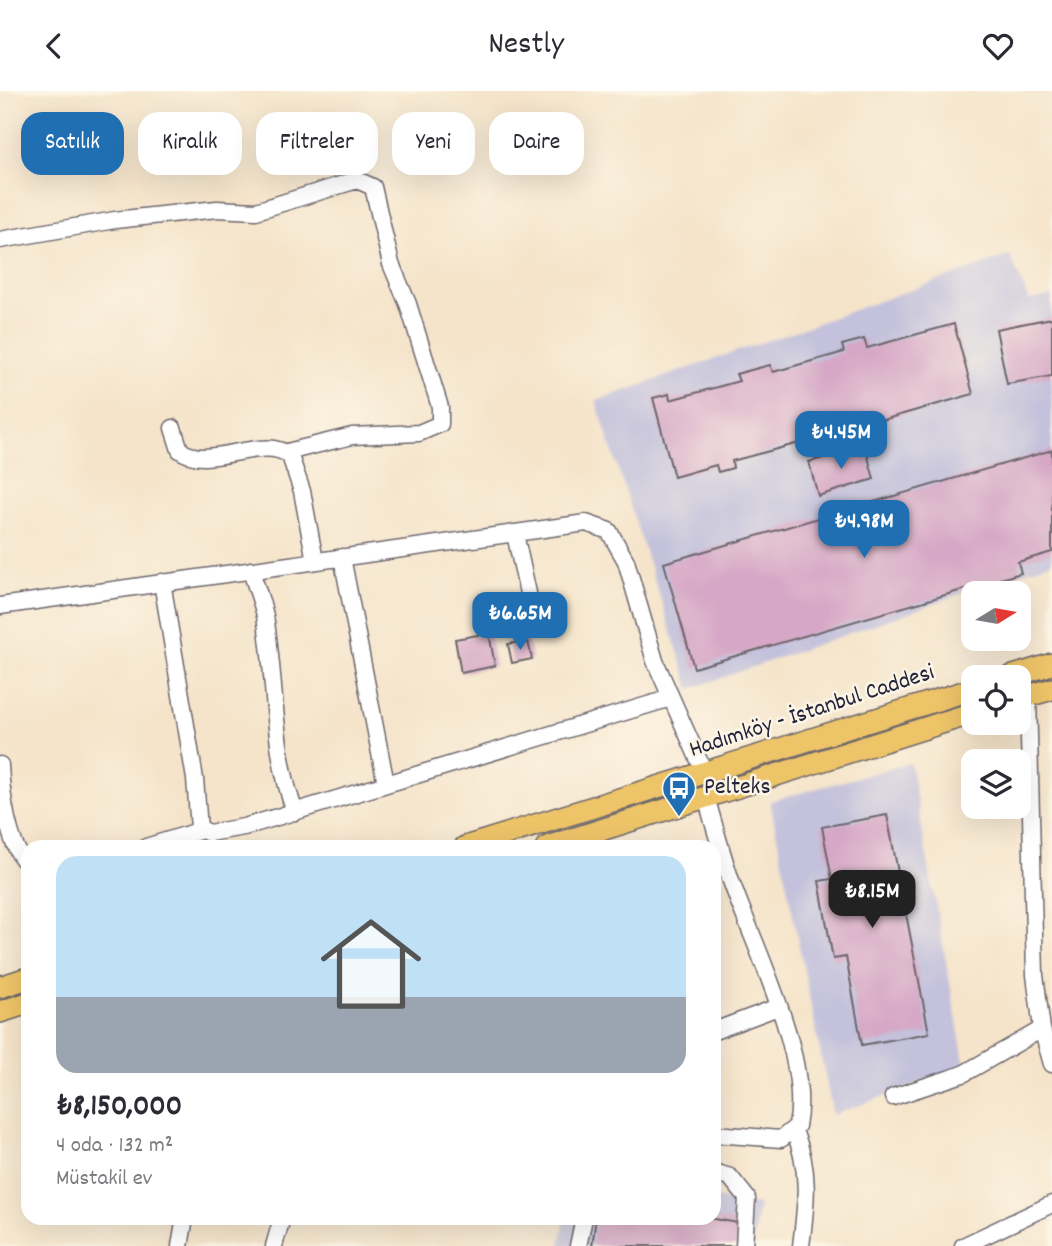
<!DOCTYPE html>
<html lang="tr">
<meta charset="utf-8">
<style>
:root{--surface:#fff;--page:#f7f7f7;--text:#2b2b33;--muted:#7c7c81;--line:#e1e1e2;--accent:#1f6fb2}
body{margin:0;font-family:Dekko,sans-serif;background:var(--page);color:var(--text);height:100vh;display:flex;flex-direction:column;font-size:26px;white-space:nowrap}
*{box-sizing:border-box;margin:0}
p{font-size:23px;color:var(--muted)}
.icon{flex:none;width:38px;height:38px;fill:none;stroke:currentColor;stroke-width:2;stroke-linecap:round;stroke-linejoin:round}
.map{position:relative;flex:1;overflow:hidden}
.side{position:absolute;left:21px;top:749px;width:700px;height:385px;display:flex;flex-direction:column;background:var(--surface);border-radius:21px;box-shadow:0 7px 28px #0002}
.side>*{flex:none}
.top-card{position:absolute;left:21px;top:21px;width:700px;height:63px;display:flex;gap:14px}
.needle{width:46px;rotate:79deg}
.controls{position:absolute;left:961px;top:490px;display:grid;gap:14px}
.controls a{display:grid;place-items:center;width:70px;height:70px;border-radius:14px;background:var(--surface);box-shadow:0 7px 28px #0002;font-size:35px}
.price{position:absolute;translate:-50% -60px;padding:0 16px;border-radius:14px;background:var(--accent);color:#fff;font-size:23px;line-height:46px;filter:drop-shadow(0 2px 4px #0008)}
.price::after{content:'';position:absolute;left:50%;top:42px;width:21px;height:16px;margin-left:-10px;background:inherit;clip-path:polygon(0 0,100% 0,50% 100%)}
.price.current{background:#222;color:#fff}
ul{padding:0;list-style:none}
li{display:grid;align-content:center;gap:14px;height:371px;padding:0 35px}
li+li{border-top:2px solid var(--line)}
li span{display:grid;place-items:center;height:217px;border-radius:21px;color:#555}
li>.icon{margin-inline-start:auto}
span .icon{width:126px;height:126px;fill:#fffc;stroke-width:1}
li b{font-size:30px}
.tag{padding:0 24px;border-radius:21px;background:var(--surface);box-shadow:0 7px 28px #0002;font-size:24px;line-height:63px}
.tag.current{background:var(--accent);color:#fff}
header{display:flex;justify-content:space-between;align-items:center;height:91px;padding:0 35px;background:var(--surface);font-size:32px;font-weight:600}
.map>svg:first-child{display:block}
</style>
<header><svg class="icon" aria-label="back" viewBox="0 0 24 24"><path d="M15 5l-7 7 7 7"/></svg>Nestly<svg class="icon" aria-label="heart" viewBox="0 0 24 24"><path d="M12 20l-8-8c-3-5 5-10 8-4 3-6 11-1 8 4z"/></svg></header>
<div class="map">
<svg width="1052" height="1155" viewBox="0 0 1052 1155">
<rect width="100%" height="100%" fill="#fcf5e5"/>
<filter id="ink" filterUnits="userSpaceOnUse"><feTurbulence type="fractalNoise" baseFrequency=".0143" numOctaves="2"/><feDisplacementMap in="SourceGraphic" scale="14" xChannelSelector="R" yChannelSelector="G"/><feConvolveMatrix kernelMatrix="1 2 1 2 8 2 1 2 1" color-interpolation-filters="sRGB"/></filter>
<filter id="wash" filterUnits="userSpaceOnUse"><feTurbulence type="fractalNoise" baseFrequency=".00686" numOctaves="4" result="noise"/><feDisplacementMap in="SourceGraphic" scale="28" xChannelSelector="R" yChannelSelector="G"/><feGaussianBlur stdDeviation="1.57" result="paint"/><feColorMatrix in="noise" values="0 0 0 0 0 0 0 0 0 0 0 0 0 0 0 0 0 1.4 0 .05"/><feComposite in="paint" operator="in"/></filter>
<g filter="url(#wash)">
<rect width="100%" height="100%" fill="#f5e4ca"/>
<path fill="#c3c1db" d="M1010,164L1029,209L1052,205V471L690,598L596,310Z
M910,672L965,975L833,1024L770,710Z
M714,1107L759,1114L752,1155H560L565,1127H714Z"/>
<g id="blocks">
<path fill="#d6a7c6" d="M1052,227V285L1007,293L996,238Z
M954,233L973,303L844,340L845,346L830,351L829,344L732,370L733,377L718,381L716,374L674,386L653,307L669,303L670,309L739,290L736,283L770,274L773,281L844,261L842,254L864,248L867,257Z
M865,355L874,388L818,405L809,371Z
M1052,359V461L1018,471L1021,482L694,577L664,472Z
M489,542L495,575L461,582L455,548Z
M528,550L532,568L512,572L508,553Z
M887,724L929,942L862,954L846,866L833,868L819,790L832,788L822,736Z
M596,1127H708L739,1132L736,1155H592Z"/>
</g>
</g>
<g filter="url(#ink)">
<use href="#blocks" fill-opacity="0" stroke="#6c666d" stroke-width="2"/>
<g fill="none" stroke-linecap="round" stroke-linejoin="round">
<g stroke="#6c666d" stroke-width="19">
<path id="minor" d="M0,149L115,129L217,118L256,120L357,89L373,96L391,173L408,213L440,316V333L419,342L352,345L287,361
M173,337L180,359C208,381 264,342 290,365L302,400L315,470
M515,443L528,502
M342,466L386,693
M251,479C255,494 262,510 265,525C276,589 272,659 295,721
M162,491L195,688L199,737L209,742L244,736L671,607
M0,515L586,432L609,440L626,470L655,570L705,683
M1028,605L1035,884L1042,938L1052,973
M0,674C1,699 8,758 28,773
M706,706C715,737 723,768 734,798C757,861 811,969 797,1035L781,1048L714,1043
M146,756L202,739
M714,940L778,916
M893,1006L963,983L1042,938
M794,1040C811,1078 806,1115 801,1155
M714,1081L730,1086L747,1107L744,1155
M180,1155L185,1127
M274,1155L282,1127
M578,1155L584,1127
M963,1155L1052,1113"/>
</g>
<g stroke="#6c666d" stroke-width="24">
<path id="major" d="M1010,586L1052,573
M1018,608L1052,598
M465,756L973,598
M547,756L973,622
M0,896L28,887
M0,921L28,912"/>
</g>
<use href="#minor" stroke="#fff" stroke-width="16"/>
<use href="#major" stroke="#eec469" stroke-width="21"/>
</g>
</g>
<defs>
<g id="bus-pin" transform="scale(1.75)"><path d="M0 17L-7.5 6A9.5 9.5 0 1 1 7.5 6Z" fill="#1f6fb2" stroke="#fcf5e5"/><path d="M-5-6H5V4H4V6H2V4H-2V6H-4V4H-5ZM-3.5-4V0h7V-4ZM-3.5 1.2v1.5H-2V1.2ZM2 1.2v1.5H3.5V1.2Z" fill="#fff"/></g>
</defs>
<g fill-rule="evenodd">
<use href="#bus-pin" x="679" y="697"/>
</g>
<g text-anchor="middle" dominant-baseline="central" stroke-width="5" stroke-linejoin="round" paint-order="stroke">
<g font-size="24" fill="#22223b" stroke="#fcf5e5">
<text transform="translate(812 621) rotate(-18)">Hadımköy - İstanbul Caddesi</text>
</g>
<g font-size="24" fill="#22223b" stroke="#fcf5e5" text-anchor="start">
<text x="704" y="697">Pelteks</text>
</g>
</g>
</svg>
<div class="controls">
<a><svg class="needle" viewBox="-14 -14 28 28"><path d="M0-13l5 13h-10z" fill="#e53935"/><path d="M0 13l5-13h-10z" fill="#7c7c81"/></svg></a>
<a><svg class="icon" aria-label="locate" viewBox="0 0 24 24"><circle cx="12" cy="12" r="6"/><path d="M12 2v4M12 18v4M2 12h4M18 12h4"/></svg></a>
<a><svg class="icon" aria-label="layers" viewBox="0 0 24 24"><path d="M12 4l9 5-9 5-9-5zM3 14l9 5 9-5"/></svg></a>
</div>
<b class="price" style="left:841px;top:380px">₺4.45M</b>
<b class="price" style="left:864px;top:469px">₺4.98M</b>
<b class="price" style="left:520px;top:561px">₺6.65M</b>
<b class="price current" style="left:872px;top:839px">₺8.15M</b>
<div class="top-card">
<a class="tag current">Satılık</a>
<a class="tag">Kiralık</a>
<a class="tag">Filtreler</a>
<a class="tag">Yeni</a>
<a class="tag">Daire</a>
</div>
<section class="side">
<ul>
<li><span style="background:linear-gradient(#bfe0f5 65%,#9aa5b1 0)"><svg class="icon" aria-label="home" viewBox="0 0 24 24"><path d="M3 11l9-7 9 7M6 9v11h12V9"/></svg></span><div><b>₺8,150,000</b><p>4 oda · 132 m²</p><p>Müstakil ev</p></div></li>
</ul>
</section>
</div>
